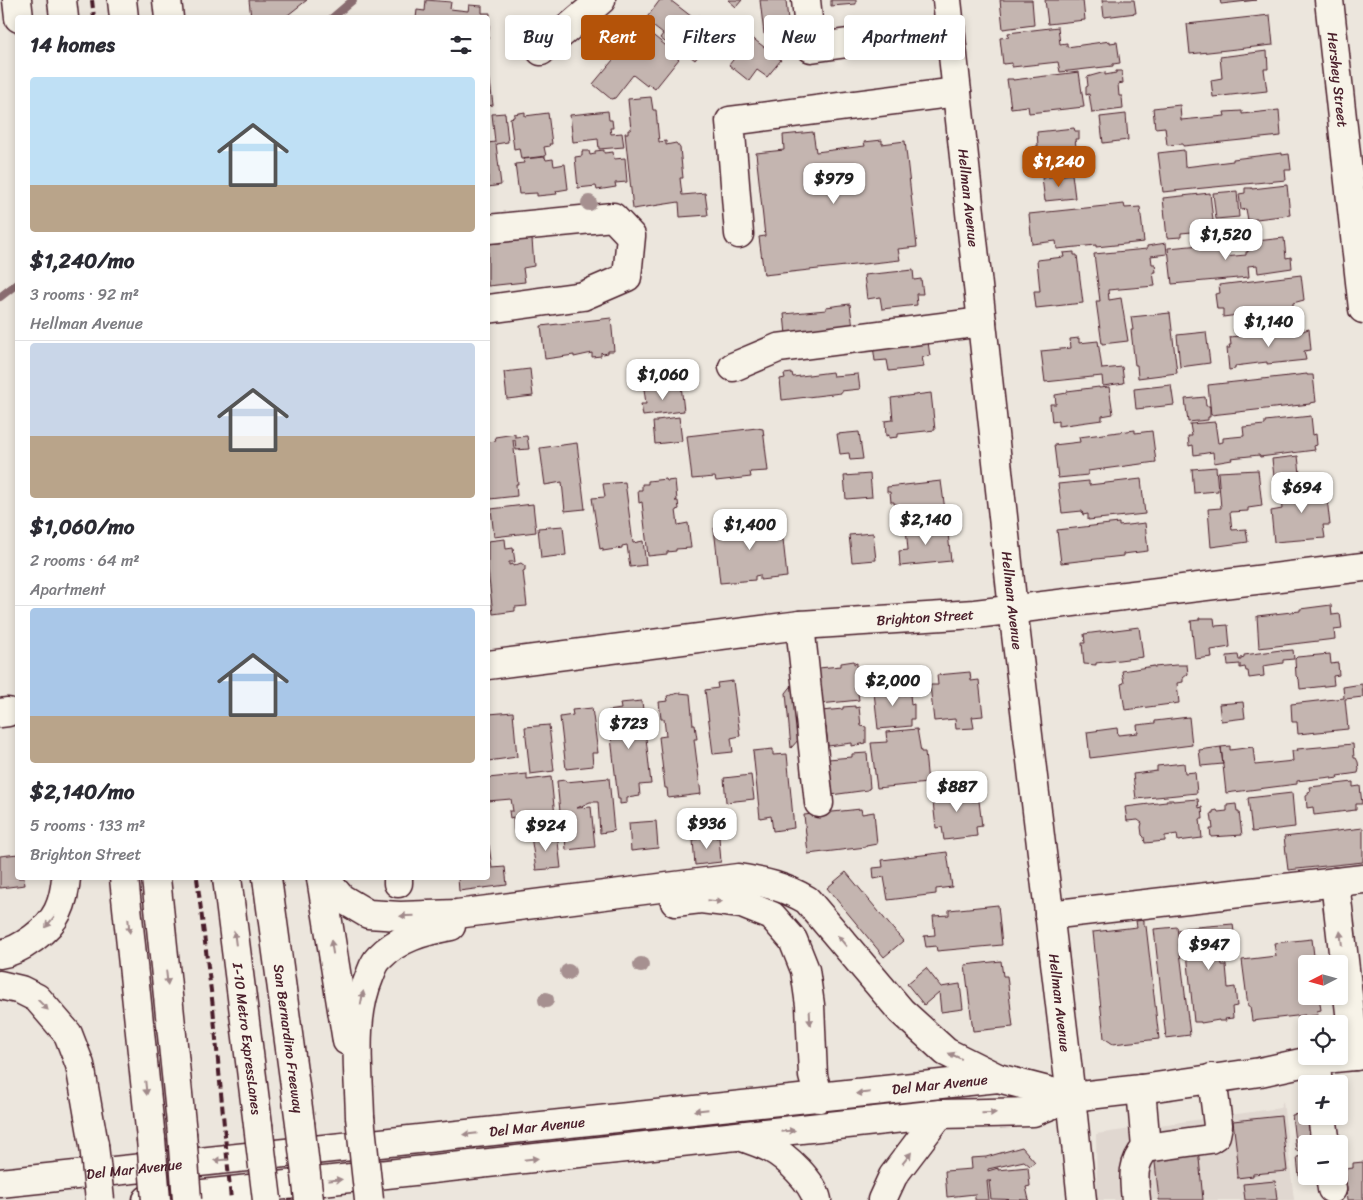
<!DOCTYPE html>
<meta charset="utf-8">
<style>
:root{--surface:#fff;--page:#f7f7f7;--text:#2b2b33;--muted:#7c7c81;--line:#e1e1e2;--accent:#b45309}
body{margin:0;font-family:Sriracha,sans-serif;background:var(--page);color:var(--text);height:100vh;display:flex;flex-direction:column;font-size:19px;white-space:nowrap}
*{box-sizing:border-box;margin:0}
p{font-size:16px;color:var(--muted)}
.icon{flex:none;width:28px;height:28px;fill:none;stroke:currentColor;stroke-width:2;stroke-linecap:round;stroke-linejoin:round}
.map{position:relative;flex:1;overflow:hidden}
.panel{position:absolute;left:15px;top:15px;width:475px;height:865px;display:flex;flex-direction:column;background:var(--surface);border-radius:5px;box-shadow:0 2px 8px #0003}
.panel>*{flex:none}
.banner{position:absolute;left:505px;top:15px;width:475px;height:45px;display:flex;gap:10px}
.needle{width:32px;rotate:264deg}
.buttons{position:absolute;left:1298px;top:955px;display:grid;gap:10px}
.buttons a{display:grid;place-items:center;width:50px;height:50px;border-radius:5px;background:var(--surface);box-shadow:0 2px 8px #0003;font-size:25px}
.price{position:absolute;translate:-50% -42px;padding:0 11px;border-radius:10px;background:#fff;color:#222;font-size:16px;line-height:32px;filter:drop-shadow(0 1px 2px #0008)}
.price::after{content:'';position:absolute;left:50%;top:30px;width:15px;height:11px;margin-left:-8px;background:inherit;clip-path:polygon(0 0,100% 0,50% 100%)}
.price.active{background:var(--accent);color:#fff}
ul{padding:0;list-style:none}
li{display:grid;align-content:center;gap:10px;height:265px;padding:0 15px}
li+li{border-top:1px solid var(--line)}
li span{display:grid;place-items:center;height:155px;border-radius:5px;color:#555}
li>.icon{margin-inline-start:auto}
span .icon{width:90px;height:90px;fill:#fffc;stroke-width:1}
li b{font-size:21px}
h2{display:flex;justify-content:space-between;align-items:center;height:60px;padding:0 15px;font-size:21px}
.tag{padding:0 18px;border-radius:5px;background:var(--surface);box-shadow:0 2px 8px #0003;font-size:18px;line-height:45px}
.tag.active{background:var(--accent);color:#fff}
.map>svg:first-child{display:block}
</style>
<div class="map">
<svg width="1363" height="1200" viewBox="0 0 1363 1200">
<rect width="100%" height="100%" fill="#ece6dd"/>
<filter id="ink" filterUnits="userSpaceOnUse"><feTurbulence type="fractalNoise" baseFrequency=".02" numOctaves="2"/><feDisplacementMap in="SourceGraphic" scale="10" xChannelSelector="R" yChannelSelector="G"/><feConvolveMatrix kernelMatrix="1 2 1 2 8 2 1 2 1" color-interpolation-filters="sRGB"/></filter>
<g filter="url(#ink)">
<path fill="#e0d7d0" d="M1283,1101L1294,1200H1097L1096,1134L1280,1108Z"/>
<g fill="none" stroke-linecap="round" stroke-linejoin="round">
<path stroke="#896c6f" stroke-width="8" d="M332,18L353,0
M0,297L18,283"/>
</g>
<path fill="#c4b5b0" stroke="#4a1f2b" d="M249,0H307L284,18H251Z
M426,0L451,2L450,9L468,11L469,5L482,6V13H490L488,40V18H416L417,10L425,11Z
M660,0H670L696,20L699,15L719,30L695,60L676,45L674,49L660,38L663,34L645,20Z
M728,0H742L736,7Z
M760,0H786L790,42L781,43L780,32L764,34Z
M831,0H856V4L831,6Z
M1000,0H1032L1034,25L1003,29Z
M1045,0H1083L1085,20L1048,24Z
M1102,0H1134L1136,13L1104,17Z
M1220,0H1257L1221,4Z
M1270,15L1273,45L1190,54L1187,24Z
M640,25L670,49L669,51L679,59L655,89L648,84L647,86L633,75L615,98L611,99L593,84L618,54L621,56L628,47L625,44Z
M1058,27L1060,44L1067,43V47L1110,41V43L1117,42L1120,63L1113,64V66L1060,72L1058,62L1012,67V63L1003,64L1000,38L1009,37L1008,33Z
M751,37L781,60L767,77L757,70L749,81L729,65Z
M1267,51L1268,69H1264L1267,91L1213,97L1211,80L1222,78L1220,57Z
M1116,71H1122L1123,83L1118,84L1119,96H1122L1123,109L1092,113L1089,94L1086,95V87L1088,86L1087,77L1105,72V75L1116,73Z
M1079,72L1084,107L1029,113L1028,106L1011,108L1007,79H1013V80Z
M488,74H489L493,105L488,106Z
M651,97L653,110H656L659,142L666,141V145L676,143L680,148L683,178H680L682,195L705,193L708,215L680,217L679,202L633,209L625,133H628V130H631L628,99Z
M1180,105L1181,120L1225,116L1224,112L1242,111V114L1279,110L1281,136L1183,146V144L1167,145L1165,127L1155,128L1153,108Z
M608,111L609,120H612L613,128H610L611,134L622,133L624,147L599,149L598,139L573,142L570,115Z
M525,112V116L548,113L552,144H549L550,146L544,147L546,156L521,159L519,148L514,149L510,118L514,117V114Z
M505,113L508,142L496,144L501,185L488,187V143L495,142L492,114Z
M1126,114L1128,140L1103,143L1100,117Z
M1074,128L1075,131H1079V139H1075L1076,147L1079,146V149L1090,148L1092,159L1080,161L1079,157L1041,162L1036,146H1038L1037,132Z
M813,132L816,152L865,146L864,142L882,140V144L905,141L917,247L898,249L900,260L764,275L759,237L765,236L756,153L784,150L783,135Z
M604,150V153L613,152L614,159L625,158L627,182L615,183L616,187L597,190L596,186L578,188L575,157L582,156V151H589L590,155L595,154V151Z
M1184,150L1185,167L1233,161V159L1282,153V155L1289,154L1291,170H1285L1286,180L1163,192L1158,153Z
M545,157L546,160L553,159L554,166L565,164L568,189L556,191L557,194L537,196V193L519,194L515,164L524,163L523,159Z
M1072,174L1075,198L1045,201L1042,178Z
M1287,185L1290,215L1248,220L1246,209L1241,210L1239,194L1245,193V188H1252V189Z
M1237,191L1239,217L1216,219L1213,193Z
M1210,193L1214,230L1181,233V237L1167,238L1163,198Z
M1124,204L1125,208L1140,207L1144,242L1096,247V245L1057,249L1056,241L1032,244L1029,214Z
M1284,238L1286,258L1291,257L1292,268L1258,273L1257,265L1248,266L1249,277L1172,284L1168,248L1223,243L1224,257L1246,255V252H1248L1247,242Z
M532,239L534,266L523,268L525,282L488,286V244Z
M1166,243L1167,254L1151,256L1152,264H1155L1156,272H1153L1155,286L1108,290L1109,300L1121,298L1128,341L1102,344L1096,301H1100L1094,254L1147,249V246Z
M1074,252V255H1077L1083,303L1036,308L1034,291H1040L1037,260L1064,257L1063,253Z
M913,270L914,280L921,279L923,294H916L917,305L882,309L880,297L867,299L864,275Z
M1301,275L1304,300L1293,303V315L1247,320L1246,314L1223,317V309H1217L1215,294L1220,293L1219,285Z
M850,304L853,328L786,335L784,314L826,310V307Z
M1170,313L1177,373L1138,378L1137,365H1135L1131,330H1133L1131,317Z
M611,318L614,351H608V353L603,354L601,352V356L592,357V353L574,357V355L545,359L541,326Z
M1302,329V331L1309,329L1311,350L1304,351L1306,360L1267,364V362L1235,366V369L1229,370L1227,348H1230L1229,345H1231L1230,337Z
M1206,332L1210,363L1180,367L1177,335Z
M872,338L928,342L930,356L922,357L924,367L889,371L887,360L875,361Z
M1079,338V343L1098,341L1102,369L1122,367L1124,383L1103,386L1102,376L1045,382L1041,351L1071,348L1070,339Z
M530,369L533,396L507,399L504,372Z
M832,372L833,376L858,374L860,389L841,391V393L782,400L780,379L785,378L784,374L792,373L793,377Z
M1307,374V375H1313L1316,402L1310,403V404L1211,415L1208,385Z
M681,385L684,411L643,416L641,404H646L644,389Z
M1171,385L1174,405L1136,409L1134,389Z
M1099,387V388L1109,387L1113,414L1102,416V420L1058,426V421L1052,422L1050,404H1056L1055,395L1067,393V391Z
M931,393L935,430L898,434V437L889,438V435L886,436L885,421L893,420L891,398Z
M1205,397L1206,406H1210V417H1208V420L1188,422L1185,399Z
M1311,416L1313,435L1316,434L1317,445L1314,446L1315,450L1260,457L1259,455L1231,458L1232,460L1214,463L1213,452L1194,455L1193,445L1189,446L1188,436H1192L1190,424L1215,422L1218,443L1223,442V438L1244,436L1243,427L1265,425V421Z
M679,417L682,441L655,444L653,422H657V420Z
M757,428L763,429L768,471L750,472L751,477L716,481L715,477L692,479L687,436Z
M1135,430V433L1152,431L1156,462L1088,471V475L1058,478L1054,445L1080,442L1079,437Z
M859,432L863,459L850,460L849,453L840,454L837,434Z
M515,434V437L527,436L529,449L516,450L515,440H513L518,484H516L517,496L490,499L488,487V442L496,441L495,437Z
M577,443L585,509L565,511L562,482L545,485L540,448Z
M1298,456L1301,482L1275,485L1272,459Z
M1216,467L1218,491L1194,493L1192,469Z
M1258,470L1262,506L1248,508V511L1230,512L1232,530L1246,529L1248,542L1211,547L1208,509L1221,508L1218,472Z
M870,474L872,497L846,499L844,476Z
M666,479L667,481L675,480L677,500L675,501H678L679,509L676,510L678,525L688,523L691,548L676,549V551L667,552V554L648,556L642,502L639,503L638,490H642V484H648V481Z
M1141,479L1145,514L1088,520V514L1083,515L1082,511L1062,513L1058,484L1089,481V485Z
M1325,480L1330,525H1323L1325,538L1274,542L1271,511L1282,509L1280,491L1308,488L1307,482Z
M941,481L945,510L926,514V512H921V514H910V515L907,516V514L898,515L897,504H894V502H891L890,492H887V487Z
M625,482L633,543L643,541L646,565L630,567L627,545L622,546V548L603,551V548L600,549L592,498L605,497L603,484Z
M533,504L536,532L494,537L491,509Z
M734,513L735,525L781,520L787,577L760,580V575L755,576V580L720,583L714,528L726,527L725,514Z
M1119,523V526L1145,523L1148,551L1123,554V556L1061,563L1057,530Z
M947,524L951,561L900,566L899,551L908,550L906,528Z
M563,526L566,555L541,558L538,528Z
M873,533L876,560L852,562L849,535Z
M505,539L506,549L513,548L515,562H509V565L513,564V566L521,563L525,566V570L523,571L527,606L515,607V611L493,614L488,570V541Z
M1331,605L1332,615L1340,614L1342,629L1334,630L1335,639L1259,648L1257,616L1300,611V609Z
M1199,618H1214L1215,626L1228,625L1230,647L1211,650L1212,657L1195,659L1191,621L1199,620Z
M1139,627L1143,657L1096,663V665L1084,664L1082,643H1085L1084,634Z
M1281,650L1282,651L1293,650L1294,659L1283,660V663L1263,666L1264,676L1249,678L1248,671H1246L1245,667L1240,668V664L1228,665L1227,656L1238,655L1239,660H1241V658L1244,657V655Z
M1330,654L1331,664L1338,663L1339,675L1333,676L1334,685L1300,689L1299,679L1296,676L1295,659L1297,657Z
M854,661V664L857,663V668H859L860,679H856L859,700L820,704L818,668L841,666V663Z
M1176,665H1187L1188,674L1183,678V682L1177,683L1179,703L1125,710L1121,684L1124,683L1122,671L1154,666V667Z
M970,672L971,681L979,680L983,716L972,717L974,728L956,729L955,719L934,721L930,685H938L937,675Z
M801,674L808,729L791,748L786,693Z
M733,681L740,736L731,738L733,752L713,754L705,690L718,688L717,683Z
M894,683L895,690L902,689V695L910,694L911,705L914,704V719H911V726L878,729L874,692H878V684Z
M1362,684L1363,697L1345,699L1348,729L1298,734L1297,722H1292L1291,704L1344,698L1343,687Z
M679,693L690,694L693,725H695L697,739H694L701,794L668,798L667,788H665L659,737L666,736L664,719H661L659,702L668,701L667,696Z
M642,701L651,784L639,785L640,796L627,798V803L620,804V799H618L608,711L621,709L620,703Z
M1243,702L1245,718L1221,721L1219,704Z
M855,706V708L859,707L861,726L866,727V743L852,746V743L828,746L826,727L823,728L821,711L843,709V707Z
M592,708L598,753H592L593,766L566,769L560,717L573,715L572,710Z
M489,709V714L513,712L517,757L488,761V710Z
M1189,717L1192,745L1090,758L1087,732L1117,728L1118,735L1138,733L1137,725L1155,723V721Z
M549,725L554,771L530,774L525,727Z
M917,729L921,752H925L928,783L877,788L871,743L887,742L886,732Z
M1353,744L1354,758H1356L1358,762L1359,769L1358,773L1337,776L1338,778L1331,779V777L1297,781V784L1226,793L1221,747L1230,746V750L1253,747L1255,765L1293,761L1292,751H1298L1297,749Z
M1221,747L1223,764L1201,766L1199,750Z
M773,749V755L787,754L794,828L773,831L771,816L760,818L753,751Z
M867,753L870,788L868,789V790L831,795L828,759L852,757V754Z
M1184,763L1185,773L1195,772L1197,793L1136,799L1133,774L1157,771V766Z
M527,774V780L551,777L556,826L517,832V830H514L513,817L510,818L509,811H513L511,799L488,801V778Z
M751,775L754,799L726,802L724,778Z
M609,778L614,831L600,833L598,802H590L577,808L591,807L595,847L566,850L564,821L561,822L557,781L565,780L566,782Z
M1353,782V787L1360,786L1362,804H1356V810L1314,815L1313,807L1307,808L1306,796L1308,795V792L1311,791L1310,787Z
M966,785L967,794H971L972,801H979L982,826L976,827L977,836L944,840L942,827L936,828L932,793L943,791V787Z
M1292,793L1295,827L1252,832L1248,798Z
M1198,799L1199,808L1202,807L1203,819H1200L1202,838L1178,841L1177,834L1165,836V841L1145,843L1144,837L1142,835L1141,827L1142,823L1138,820L1127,821L1125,807L1166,802V800H1173V801Z
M1236,804L1237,812H1239L1242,835L1211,837L1210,829H1213L1211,813H1213V811L1217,810L1218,812L1227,811V805Z
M861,809L862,814L874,812L877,844L866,846V847L808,854L804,815Z
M656,821L658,848L631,851L629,823Z
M1363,828V862L1288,870L1284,837Z
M557,833L561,868L536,870L531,836Z
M715,835L716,838L719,837L721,862L695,865L693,840L698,839L697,837Z
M488,845H489L492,868L505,867L507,885L459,891L458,878H488Z
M947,852L952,887L936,889V894L888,900L884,877L874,879L873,868L883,867L882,860Z
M18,854V878H24L25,885L0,888V856Z
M846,872L903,941L884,957L827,888Z
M998,905L1002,945L937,951L936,946L926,947L924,936L935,935L933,916L949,915V910Z
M1144,920V926H1146L1159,1039L1113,1044L1104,1038L1093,932L1137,927L1136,921Z
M1233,924L1236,948L1225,949V953L1221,954L1222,965H1226L1228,988L1235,987L1237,1006L1232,1007L1233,1018L1225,1019L1226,1021H1219V1020L1201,1023V1022H1194L1187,953L1181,954L1179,930H1184V928Z
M1177,927L1190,1035L1166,1038L1154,929Z
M1312,939L1315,964H1306V996H1319L1321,1010L1317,1011L1318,1015L1305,1017V1015L1252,1021L1250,1006H1248L1242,960L1276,956L1274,943Z
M1001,961L1003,976H1007L1013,1027L973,1031L965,965Z
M926,968L941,987L960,984L963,1009L941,1012L939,992L924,1005L907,984Z
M1306,1113V1116H1315L1319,1144H1306V1175L1299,1176L1297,1157L1303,1156L1302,1150L1296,1151L1292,1115Z
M1281,1116L1287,1171L1253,1174V1176L1237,1178L1236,1162H1238L1233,1121Z
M1022,1147L1035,1162L1030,1166L1024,1161L988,1169V1171L998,1168V1170L1028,1167L1030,1186L1026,1187L1029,1200L991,1199L989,1182L991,1181H987L989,1200H975V1194L947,1197L945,1171L972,1169L971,1158L986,1157Z
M1198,1148L1203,1200H1159L1154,1153Z
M1363,1162V1200H1348L1345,1169L1353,1168V1163Z
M1275,1181L1277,1200H1245L1243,1184Z"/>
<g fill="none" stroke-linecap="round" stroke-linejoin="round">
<g stroke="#4a1f2b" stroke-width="31">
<g id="minor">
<path d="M806,0L811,48L950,29"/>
<path id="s1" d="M947,0L1013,609L1071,1097L1082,1200"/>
<path id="s2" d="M1329,0L1363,309"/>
<path d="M541,51L601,0"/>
<path d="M488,229L613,217L631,236L627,277L583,296L488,309"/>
<path d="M739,234L730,121L957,92"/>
<path d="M733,367L778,348L982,322"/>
<path d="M800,625L819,803"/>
<path id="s3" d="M488,665L800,625L975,614L1363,567"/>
<path d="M0,713L8,712"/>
<path d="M398,878V883"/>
<path d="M1335,882L1355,1056"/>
<path d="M1049,915L1363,879"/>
<path d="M1315,1060L1318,1084"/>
<path d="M1141,1089L1146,1148"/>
<path d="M1322,1116L1326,1144"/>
<path d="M1330,1176L1332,1189"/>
<path d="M1136,1200C1134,1180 1131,1164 1146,1148L1210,1139L1216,1135L1218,1125L1212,1078"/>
</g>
</g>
<g stroke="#4a1f2b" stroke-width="31">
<g id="major">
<path id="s4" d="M0,1183L998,1078L1071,1097"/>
<path d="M147,1200L940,1114L1033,1112L1071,1097L1141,1089L1260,1072L1315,1060L1363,1055"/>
</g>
</g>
<g stroke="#4a1f2b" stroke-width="31">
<g id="highway">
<path d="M17,0L19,18"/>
<path d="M62,0L64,18"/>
<path d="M122,0L124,18"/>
<path d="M167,0L169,18"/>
<path d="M124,878L151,1139"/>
<path d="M156,878L182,1133"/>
<path id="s5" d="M227,878L258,1125"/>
<path id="s6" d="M267,878L300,1123"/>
<path d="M321,878L347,1041"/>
<path d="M324,878L341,898L368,914L400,916L457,914L738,878C764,882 785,887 807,900L901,1011L946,1052L998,1078"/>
<path d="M675,902L701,899L742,904L772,916L793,940L805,970L810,1005L813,1076L819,1098"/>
<path d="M0,954C20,951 49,930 58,911C63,901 65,889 66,878"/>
<path d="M0,985L21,990L37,998L68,1034L80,1065L94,1145"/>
<path d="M360,1117C359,1070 351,1019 370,975C372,970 374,963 379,958C398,938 424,931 451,926"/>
<path d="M740,1136C750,1140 761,1143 770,1148C786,1156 813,1182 817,1200"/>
<path d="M882,1200L893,1176L940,1114"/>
</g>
</g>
<use href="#minor" stroke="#f7f3e8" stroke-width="28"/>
<use href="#major" stroke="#f7f3e8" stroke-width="28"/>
<use href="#highway" stroke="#f7f3e8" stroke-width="28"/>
<path stroke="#4a1f2b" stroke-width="4" stroke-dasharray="8 4" stroke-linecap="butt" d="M92,0L94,18
M197,878L213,1007L231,1200"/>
<g stroke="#4a1f2b" stroke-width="31" stroke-linecap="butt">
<path id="highway-bridge" d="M360,1117L369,1200
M300,1123L309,1200
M258,1125L267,1200
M182,1133L187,1200
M151,1139L156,1200
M94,1145L100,1200"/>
</g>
<use href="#highway-bridge" stroke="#f7f3e8" stroke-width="28"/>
</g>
<g fill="#a69090">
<circle cx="589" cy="203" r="8"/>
<circle cx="641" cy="965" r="8"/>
<circle cx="568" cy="972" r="8"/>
<circle cx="546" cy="1000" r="8"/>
</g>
<defs><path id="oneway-solid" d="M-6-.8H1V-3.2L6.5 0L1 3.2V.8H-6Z" transform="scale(1.25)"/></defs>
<g fill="#a0898a">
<use href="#oneway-solid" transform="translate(715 901) rotate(6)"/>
<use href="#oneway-solid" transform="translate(407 916) rotate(179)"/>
<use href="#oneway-solid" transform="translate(50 922) rotate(129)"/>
<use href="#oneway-solid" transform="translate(129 926) rotate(84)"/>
<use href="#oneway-solid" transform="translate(235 938) rotate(-97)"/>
<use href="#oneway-solid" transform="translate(1341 938) rotate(-97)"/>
<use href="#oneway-solid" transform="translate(842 941) rotate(-130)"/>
<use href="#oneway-solid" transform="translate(332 947) rotate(-99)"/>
<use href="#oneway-solid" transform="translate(167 978) rotate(84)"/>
<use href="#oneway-solid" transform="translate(362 998) rotate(-79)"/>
<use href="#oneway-solid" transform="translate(43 1005) rotate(45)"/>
<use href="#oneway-solid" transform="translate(810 1018) rotate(87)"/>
<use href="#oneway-solid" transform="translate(955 1056) rotate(-156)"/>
<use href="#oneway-solid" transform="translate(146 1088) rotate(84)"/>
<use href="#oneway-solid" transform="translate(863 1093) rotate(174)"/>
<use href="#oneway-solid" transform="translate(701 1110) rotate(174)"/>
<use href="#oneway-solid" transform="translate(989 1113) rotate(-2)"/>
<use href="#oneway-solid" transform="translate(788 1131) rotate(-6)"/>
<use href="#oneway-solid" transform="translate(470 1134) rotate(174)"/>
<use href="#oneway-solid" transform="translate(907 1158) rotate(-52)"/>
<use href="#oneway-solid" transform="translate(531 1159) rotate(-6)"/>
<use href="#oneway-solid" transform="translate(221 1160) rotate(174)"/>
<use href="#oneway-solid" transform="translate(335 1180) rotate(-6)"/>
</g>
</g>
<g text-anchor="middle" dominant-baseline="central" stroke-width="5" stroke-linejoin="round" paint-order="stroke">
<g font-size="14" fill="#4a1f2b" stroke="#f7f3e8">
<text stroke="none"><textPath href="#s2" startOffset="80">Hershey Street</textPath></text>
<text stroke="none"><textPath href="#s1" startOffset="199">Hellman Avenue</textPath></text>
<text stroke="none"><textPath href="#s1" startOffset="604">Hellman Avenue</textPath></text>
<text stroke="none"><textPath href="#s3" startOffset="440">Brighton Street</textPath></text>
<text stroke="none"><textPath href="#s1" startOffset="1009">Hellman Avenue</textPath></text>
<text stroke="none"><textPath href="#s5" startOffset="162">I-10 Metro ExpressLanes</textPath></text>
<text stroke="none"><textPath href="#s6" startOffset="162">San Bernardino Freeway</textPath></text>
<text stroke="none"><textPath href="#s4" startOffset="945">Del Mar Avenue</textPath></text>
<text stroke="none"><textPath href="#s4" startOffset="540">Del Mar Avenue</textPath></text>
<text stroke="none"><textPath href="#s4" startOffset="135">Del Mar Avenue</textPath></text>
</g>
</g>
</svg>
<div class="buttons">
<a><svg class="needle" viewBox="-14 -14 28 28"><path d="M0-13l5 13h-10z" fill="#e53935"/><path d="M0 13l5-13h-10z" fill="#7c7c81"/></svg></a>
<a><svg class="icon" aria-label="locate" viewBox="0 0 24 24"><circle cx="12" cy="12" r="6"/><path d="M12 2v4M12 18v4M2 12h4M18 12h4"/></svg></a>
<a>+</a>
<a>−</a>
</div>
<b class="price active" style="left:1059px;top:188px">$1,240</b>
<b class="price" style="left:834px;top:205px">$979</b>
<b class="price" style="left:1226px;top:261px">$1,520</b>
<b class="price" style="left:1269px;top:348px">$1,140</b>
<b class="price" style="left:663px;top:401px">$1,060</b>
<b class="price" style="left:1302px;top:514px">$694</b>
<b class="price" style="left:926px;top:546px">$2,140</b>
<b class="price" style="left:750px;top:551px">$1,400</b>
<b class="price" style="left:893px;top:707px">$2,000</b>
<b class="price" style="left:629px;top:750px">$723</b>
<b class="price" style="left:957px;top:813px">$887</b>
<b class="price" style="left:707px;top:850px">$936</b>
<b class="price" style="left:546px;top:852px">$924</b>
<b class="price" style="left:1209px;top:971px">$947</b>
<div class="banner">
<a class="tag">Buy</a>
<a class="tag active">Rent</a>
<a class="tag">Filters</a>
<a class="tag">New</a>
<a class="tag">Apartment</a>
</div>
<section class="panel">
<h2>14 homes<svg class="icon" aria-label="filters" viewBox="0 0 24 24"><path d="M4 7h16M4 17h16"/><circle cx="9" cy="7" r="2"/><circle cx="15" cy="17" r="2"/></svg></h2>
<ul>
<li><span style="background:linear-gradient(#bfe0f5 70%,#b9a48a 0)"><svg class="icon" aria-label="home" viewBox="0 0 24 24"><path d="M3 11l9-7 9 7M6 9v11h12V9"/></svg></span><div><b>$1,240/mo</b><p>3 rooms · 92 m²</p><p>Hellman Avenue</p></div></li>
<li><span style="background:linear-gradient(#c9d6e8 60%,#b9a48a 0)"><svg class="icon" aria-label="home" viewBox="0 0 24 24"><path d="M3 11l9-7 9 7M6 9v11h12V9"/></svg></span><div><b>$1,060/mo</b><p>2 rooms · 64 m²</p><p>Apartment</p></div></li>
<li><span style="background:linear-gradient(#a9c7e8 70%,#b9a48a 0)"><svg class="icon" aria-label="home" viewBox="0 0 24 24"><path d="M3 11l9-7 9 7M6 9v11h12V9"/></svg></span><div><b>$2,140/mo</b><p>5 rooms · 133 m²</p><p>Brighton Street</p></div></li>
</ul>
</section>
</div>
